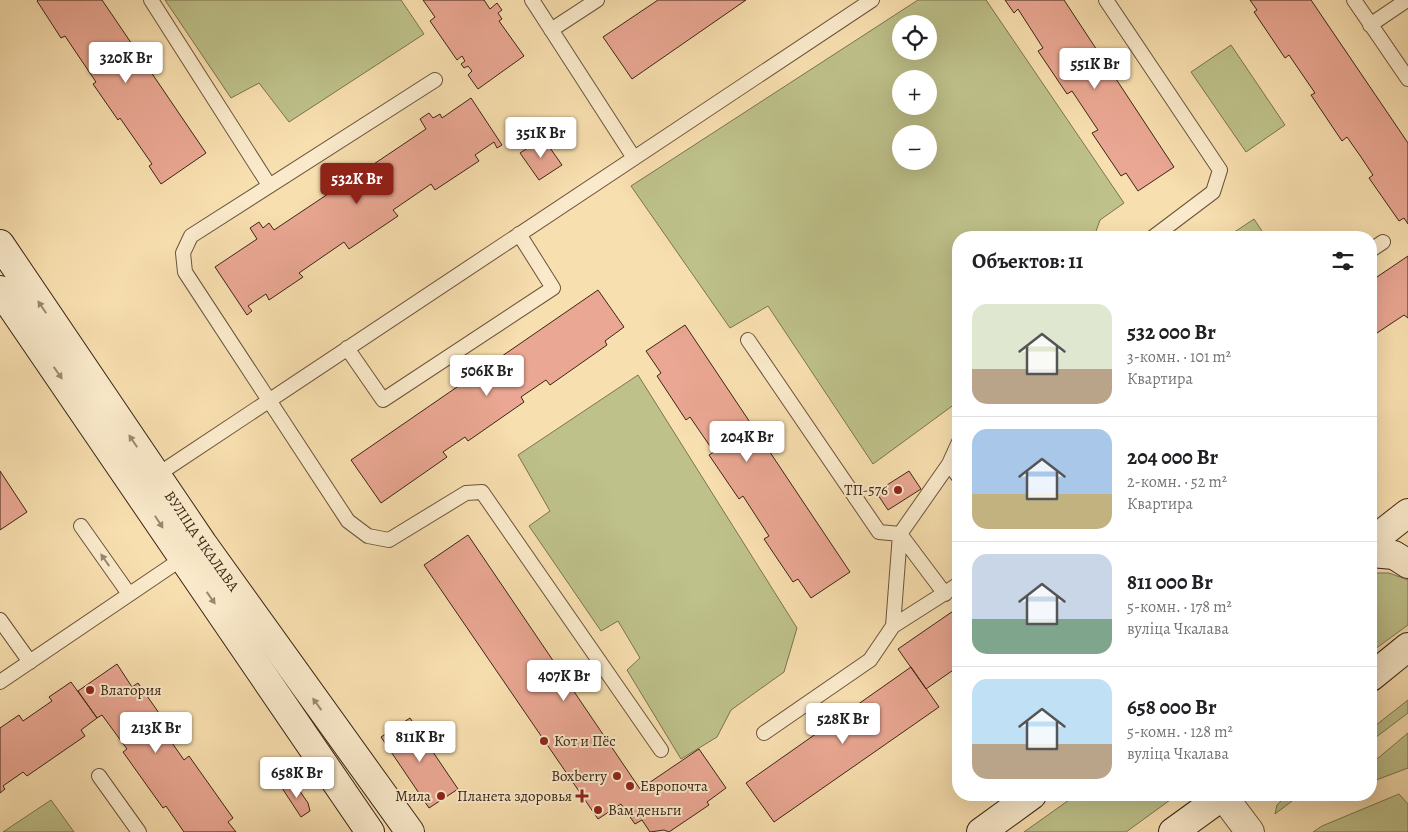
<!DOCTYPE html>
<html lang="ru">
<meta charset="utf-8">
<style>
:root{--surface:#fff;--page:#f6f6f6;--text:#202124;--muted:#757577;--line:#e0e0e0;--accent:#8f2418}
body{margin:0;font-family:Alegreya,serif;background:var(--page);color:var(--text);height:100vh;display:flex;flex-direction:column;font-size:19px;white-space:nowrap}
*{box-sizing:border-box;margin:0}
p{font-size:16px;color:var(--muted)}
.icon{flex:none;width:28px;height:28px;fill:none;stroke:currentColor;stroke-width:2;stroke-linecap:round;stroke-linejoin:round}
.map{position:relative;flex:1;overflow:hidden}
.panel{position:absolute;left:952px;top:231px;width:425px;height:570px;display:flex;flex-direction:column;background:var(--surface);border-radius:20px;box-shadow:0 5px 20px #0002}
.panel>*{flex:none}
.tools{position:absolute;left:892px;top:15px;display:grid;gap:10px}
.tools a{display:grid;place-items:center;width:45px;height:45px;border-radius:50%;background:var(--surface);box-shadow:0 5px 20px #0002;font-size:25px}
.price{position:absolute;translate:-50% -42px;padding:0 11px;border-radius:5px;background:#fff;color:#222;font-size:16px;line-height:32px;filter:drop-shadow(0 1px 2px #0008)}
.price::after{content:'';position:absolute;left:50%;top:30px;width:15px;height:11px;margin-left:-8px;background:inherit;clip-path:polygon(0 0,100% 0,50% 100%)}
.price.selected{background:var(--accent);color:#fff}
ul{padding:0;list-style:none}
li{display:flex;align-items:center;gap:15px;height:125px;padding:0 20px}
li+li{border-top:1px solid var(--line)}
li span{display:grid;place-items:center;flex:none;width:140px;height:100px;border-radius:15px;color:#555}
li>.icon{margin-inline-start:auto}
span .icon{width:60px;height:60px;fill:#fffc;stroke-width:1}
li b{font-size:21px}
h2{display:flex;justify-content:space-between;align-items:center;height:60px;padding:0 20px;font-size:21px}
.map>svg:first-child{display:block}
</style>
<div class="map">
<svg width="1408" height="832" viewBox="0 0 1408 832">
<rect width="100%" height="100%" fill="#f8dfaf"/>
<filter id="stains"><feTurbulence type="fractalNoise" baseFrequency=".004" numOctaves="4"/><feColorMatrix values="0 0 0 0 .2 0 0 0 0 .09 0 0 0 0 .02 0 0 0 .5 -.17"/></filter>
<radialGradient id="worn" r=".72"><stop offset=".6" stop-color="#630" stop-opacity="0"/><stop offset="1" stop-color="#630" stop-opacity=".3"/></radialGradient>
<path fill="#bec18a" stroke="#7c7350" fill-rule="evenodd" d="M165,0H401L424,34L289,122L259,83L231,98Z
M918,0H986L1124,203L1100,220L1094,237L959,238V401L873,464L768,306L730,328L631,186ZM901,24H929V51H901ZM901,79H929V106H901ZM901,134H929V161H901Z
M1231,45L1285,125L1246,152L1191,72Z
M1254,219L1266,237H1227Z
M638,375L797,628L784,672L731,710L717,737L681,759L627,670L640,658L618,621L601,631L529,526L550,511L518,455Z
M1374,573H1389L1408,580V625L1371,652V575Z
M1408,700V713L1371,741V729Z
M1408,733V768L1371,782V764Z
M1399,794L1408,804V832H1313L1322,826Z
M1076,795H1177L1126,832H1024Z
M1287,795H1300L1275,814L1277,805Z
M51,800L74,832H3Z"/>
<path fill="#eaa793" stroke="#3b2515" d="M38,0H102L206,153L161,184L149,166L152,164L120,118L118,120L93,84L96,82L65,36L61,38L37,1Z
M423,0H484L490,9L497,3L502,10L498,13L502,19L499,21L524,56L478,89L468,75L472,71L468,66L464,68L461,64L465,61L462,56L457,60L430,21L435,17Z
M658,0H746L632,79L603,37Z
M1005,0H1064L1174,167L1138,191L1126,173L1121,176L1092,133L1098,130L1072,91L1067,94L1038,51L1043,48L1018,9L1014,13Z
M1250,0H1311L1408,143V224L1404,218L1399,221L1369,178L1373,175L1361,157L1347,137L1342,141L1311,95L1315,93L1289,55L1285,58L1254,12L1257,10Z
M471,98L502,145L497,148L494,142L475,155L479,161L435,190L431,184L393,210L398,216L349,249L344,242L299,273L303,277L269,300L266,294L248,306L252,311L247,315L215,267L257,239L250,228L259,222L263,228L269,223L274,230L343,184L336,173L341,169L345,167L349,173L356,169L359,174L426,129L420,119L429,113L433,118L440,114L442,118Z
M543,138L562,165L539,180L520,153Z
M1408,256V318L1404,315L1371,337V281Z
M598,290L624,327L605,341L607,345L550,385L546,380L521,397L524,402L468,441L465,437L443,452L447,457L381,503L351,460Z
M685,325L850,572L811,598L798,579L793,582L764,539L769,536L743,496L739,499L709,455L714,452L690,417L686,420L657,376L661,373L646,351Z
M0,471L27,512L0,530Z
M909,471L921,489L888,510L876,492Z
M468,535L640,789L699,749L726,788L707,802L709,805L669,832L664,830L650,832L642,820L635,824L621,804L598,819L424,565Z
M959,607V666L926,689L898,649Z
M117,664L132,687L138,683L175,736L170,740L184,760L189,756L233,818L228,822L236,832H184L166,806L163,808L123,752L127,749L102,715L97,718L78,691Z
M911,667L939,707L774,822L746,783Z
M71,682L97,718L81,730L85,736L27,776L23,772L3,786L5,789L0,793V728L19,715L23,721L52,701L49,697Z
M410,718L458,789L429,808L381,737Z
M278,763L288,776L277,784L267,770Z
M290,782L297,787L308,803L310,811L301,817L282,788Z"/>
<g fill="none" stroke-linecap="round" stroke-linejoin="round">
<g stroke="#6a543c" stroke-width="16">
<path id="lane" d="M151,0L269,185
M532,0L634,158
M1106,0L1220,170L1213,192L1152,238
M1354,0L1408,79
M1370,25L1407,0
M551,30L597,0
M435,80L191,236L183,253L185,272L348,521L368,536L389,540L466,493L482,492L661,750
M1371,250L1383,242
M748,340L879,532L900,534L945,594
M347,348L383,400L553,288L519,234
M949,464L959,477
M157,475L872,0
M81,526L129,594
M0,620L30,662
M893,626L959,584
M0,682L183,558
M764,733L870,660L893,626L900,534L949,464L959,442
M99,776L139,832"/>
</g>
<g stroke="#6a543c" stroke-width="30">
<path id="street" d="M1223,796L1250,832"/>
</g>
<g stroke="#3b2515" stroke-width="30">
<g id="secondary">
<path id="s1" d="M0,244L203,544L410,832"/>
<path d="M0,290L370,832"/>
<path d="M1371,542L1408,513"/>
<path d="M1371,553L1394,555L1408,564"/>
<path d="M1371,677L1408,647"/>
<path d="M981,832L1032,795"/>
<path d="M1173,832L1224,795"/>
</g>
</g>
<use href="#lane" stroke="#faeacb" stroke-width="14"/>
<use href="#street" stroke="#faeacb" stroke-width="28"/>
<use href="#secondary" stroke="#faeacb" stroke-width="28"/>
</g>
<defs><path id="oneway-solid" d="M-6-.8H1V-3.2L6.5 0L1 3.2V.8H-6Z" transform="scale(1.25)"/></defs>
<g fill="#9a8870">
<use href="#oneway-solid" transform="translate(42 307) rotate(-124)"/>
<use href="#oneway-solid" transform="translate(58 373) rotate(55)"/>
<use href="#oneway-solid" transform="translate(133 441) rotate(-124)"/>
<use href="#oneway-solid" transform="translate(159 522) rotate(57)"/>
<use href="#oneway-solid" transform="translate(105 560) rotate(-125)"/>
<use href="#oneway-solid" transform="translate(211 598) rotate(55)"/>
<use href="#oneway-solid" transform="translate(317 704) rotate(-126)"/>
</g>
<g fill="#8f2418" stroke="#faeacb" stroke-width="2">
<circle cx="898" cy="490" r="5"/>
<circle cx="90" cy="690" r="5"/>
<circle cx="544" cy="741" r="5"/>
<circle cx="617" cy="776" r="5"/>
<circle cx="630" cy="786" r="5"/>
<circle cx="441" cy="796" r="5"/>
<path d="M579.5 788.5h5v5h5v5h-5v5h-5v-5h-5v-5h5z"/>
<circle cx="598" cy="810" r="5"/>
</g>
<g text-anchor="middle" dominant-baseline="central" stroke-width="4" stroke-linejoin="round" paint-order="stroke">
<g font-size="15" fill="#3b2515" stroke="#faeacb" text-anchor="end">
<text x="888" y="490">ТП-576</text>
<text x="100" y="690" text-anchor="start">Влатория</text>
<text x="554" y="741" text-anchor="start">Кот и Пёс</text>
<text x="607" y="776">Boxberry</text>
<text x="640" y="786" text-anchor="start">Европочта</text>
<text x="431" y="796">Мила</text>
<text x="572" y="796">Планета здоровья</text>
<text x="608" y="810" text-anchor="start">Вам деньги</text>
</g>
<g font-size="15" fill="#3b2515" stroke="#faeacb">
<text stroke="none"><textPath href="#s1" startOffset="359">ВУЛІЦА ЧКАЛАВА</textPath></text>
</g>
</g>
<rect width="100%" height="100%" filter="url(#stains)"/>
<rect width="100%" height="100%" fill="url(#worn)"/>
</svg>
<div class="tools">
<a><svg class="icon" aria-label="locate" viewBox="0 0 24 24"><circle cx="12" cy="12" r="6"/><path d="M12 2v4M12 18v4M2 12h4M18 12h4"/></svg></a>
<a>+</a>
<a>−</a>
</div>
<b class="price" style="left:126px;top:84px">320K Br</b>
<b class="price" style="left:1095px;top:90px">551K Br</b>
<b class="price" style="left:541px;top:159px">351K Br</b>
<b class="price selected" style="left:357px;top:205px">532K Br</b>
<b class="price" style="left:487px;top:397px">506K Br</b>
<b class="price" style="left:747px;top:463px">204K Br</b>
<b class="price" style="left:564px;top:702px">407K Br</b>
<b class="price" style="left:843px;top:745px">528K Br</b>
<b class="price" style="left:156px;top:754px">213K Br</b>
<b class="price" style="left:420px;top:763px">811K Br</b>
<b class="price" style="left:297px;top:799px">658K Br</b>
<section class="panel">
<h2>Объектов: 11<svg class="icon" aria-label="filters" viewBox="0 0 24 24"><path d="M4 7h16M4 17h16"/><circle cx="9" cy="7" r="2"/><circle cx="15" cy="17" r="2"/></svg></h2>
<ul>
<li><span style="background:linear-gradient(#dfe7d0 65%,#b9a48a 0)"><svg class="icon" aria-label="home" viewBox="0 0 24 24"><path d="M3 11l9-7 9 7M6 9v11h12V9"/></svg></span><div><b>532 000 Br</b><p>3-комн. · 101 m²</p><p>Квартира</p></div></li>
<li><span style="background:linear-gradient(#a9c7e8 65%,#c2b280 0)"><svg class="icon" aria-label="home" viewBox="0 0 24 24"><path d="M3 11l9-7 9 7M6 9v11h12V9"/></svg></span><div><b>204 000 Br</b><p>2-комн. · 52 m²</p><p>Квартира</p></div></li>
<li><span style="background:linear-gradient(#c9d6e8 65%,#7fa58c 0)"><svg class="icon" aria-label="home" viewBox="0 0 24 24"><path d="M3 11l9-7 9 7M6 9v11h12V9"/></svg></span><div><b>811 000 Br</b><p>5-комн. · 178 m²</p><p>вуліца Чкалава</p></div></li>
<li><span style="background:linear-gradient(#bfe0f5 65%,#b9a48a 0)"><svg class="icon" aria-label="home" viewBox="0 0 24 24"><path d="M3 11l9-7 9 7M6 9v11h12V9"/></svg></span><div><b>658 000 Br</b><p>5-комн. · 128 m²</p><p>вуліца Чкалава</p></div></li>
</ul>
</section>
</div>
